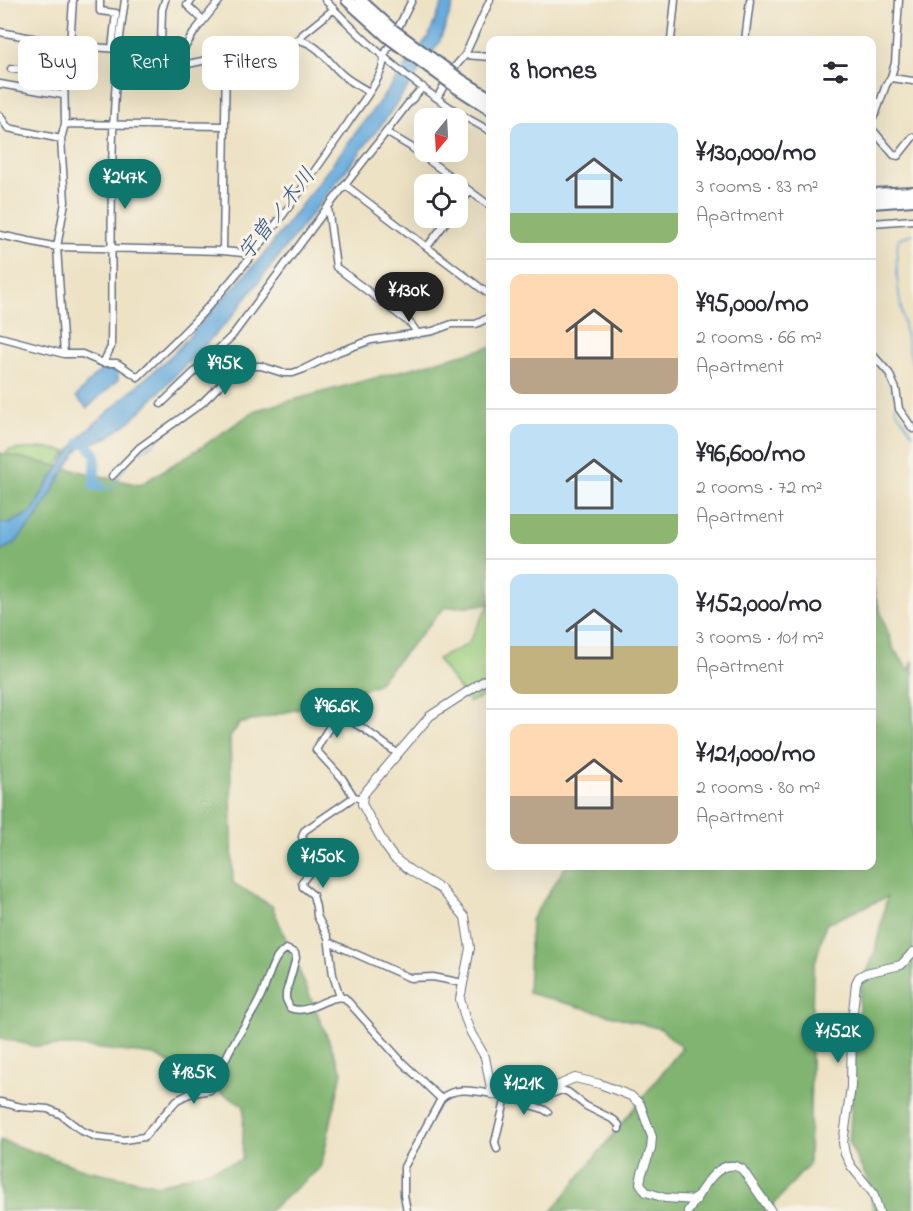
<!DOCTYPE html>
<meta charset="utf-8">
<style>
:root{--surface:#fff;--page:#f7f7f7;--text:#2b2b33;--muted:#7c7c81;--line:#e1e1e2;--accent:#0f766e}
body{margin:0;font-family:"Indie Flower","Klee One",sans-serif;background:var(--page);color:var(--text);height:100vh;display:flex;flex-direction:column;font-size:22px;white-space:nowrap}
*{box-sizing:border-box;margin:0}
p{font-size:20px;color:var(--muted)}
.icon{flex:none;width:33px;height:33px;fill:none;stroke:currentColor;stroke-width:2;stroke-linecap:round;stroke-linejoin:round}
.map{position:relative;flex:1;overflow:hidden}
.details{position:absolute;left:486px;top:36px;width:390px;height:834px;display:flex;flex-direction:column;background:var(--surface);border-radius:12px;box-shadow:0 6px 24px #0002}
.details>*{flex:none}
.top-card{position:absolute;left:18px;top:36px;width:378px;height:54px;display:flex;gap:12px}
.needle{width:39px;rotate:198deg}
.tools{position:absolute;left:414px;top:108px;display:grid;gap:12px}
.tools a{display:grid;place-items:center;width:54px;height:54px;border-radius:12px;background:var(--surface);box-shadow:0 6px 24px #0002;font-size:30px}
.price{position:absolute;translate:-50% -51px;padding:0 14px;border-radius:21px;background:var(--accent);color:#fff;font-size:20px;line-height:39px;filter:drop-shadow(0 2px 3px #0008)}
.price::after{content:'';position:absolute;left:50%;top:36px;width:18px;height:14px;margin-left:-9px;background:inherit;clip-path:polygon(0 0,100% 0,50% 100%)}
.price.on{background:#222;color:#fff}
ul{padding:0;list-style:none}
li{display:flex;align-items:center;gap:18px;height:150px;padding:0 24px}
li+li{border-top:2px solid var(--line)}
li span{display:grid;place-items:center;flex:none;width:168px;height:120px;border-radius:12px;color:#555}
li>.icon{margin-inline-start:auto}
span .icon{width:72px;height:72px;fill:#fffc;stroke-width:1}
li b{font-size:26px}
h2{display:flex;justify-content:space-between;align-items:center;height:72px;padding:0 24px;font-size:26px}
.chip{padding:0 21px;border-radius:12px;background:var(--surface);box-shadow:0 6px 24px #0002;font-size:21px;line-height:54px}
.chip.on{background:var(--accent);color:#fff}
.map>svg:first-child{display:block}
</style>
<div class="map">
<svg width="913" height="1211" viewBox="0 0 913 1211">
<rect width="100%" height="100%" fill="#f7f3e8"/>
<filter id="ink" filterUnits="userSpaceOnUse"><feTurbulence type="fractalNoise" baseFrequency=".0167" numOctaves="2"/><feDisplacementMap in="SourceGraphic" scale="12" xChannelSelector="R" yChannelSelector="G"/><feConvolveMatrix kernelMatrix="1 2 1 2 8 2 1 2 1" color-interpolation-filters="sRGB"/></filter>
<filter id="wash" filterUnits="userSpaceOnUse"><feTurbulence type="fractalNoise" baseFrequency=".008" numOctaves="4" result="noise"/><feDisplacementMap in="SourceGraphic" scale="24" xChannelSelector="R" yChannelSelector="G"/><feGaussianBlur stdDeviation="1.35" result="paint"/><feColorMatrix in="noise" values="0 0 0 0 0 0 0 0 0 0 0 0 0 0 0 0 0 1.4 0 .05"/><feComposite in="paint" operator="in"/></filter>
<g filter="url(#wash)">
<rect width="100%" height="100%" fill="#ede2c4"/>
<path fill="#a0d282" stroke="#5e8070" stroke-width="1.5" d="M47,448L68,452L40,485L0,460L9,450Z
M490,603V694L469,702L437,659L467,645Z"/>
<path fill="#80b470" stroke="#4e7267" stroke-width="1.5" d="M490,347V604L444,608L377,684L342,698L239,724L230,737L233,883L272,906L342,1072L321,1167L269,1211H0V1140L86,1170L159,1185L242,1160L244,1106L155,1055L75,1046H34L0,1038V453L140,485L200,448L256,410Z
M872,578L875,596L894,650L910,670L913,660V1211H873L870,1185L849,1143L860,991L875,951L887,897L826,924L813,970L809,1164L768,1211H552L682,1048L661,1029L528,993L531,920L566,866H872Z"/>
<path fill="#68acdd" stroke="#426e9e" stroke-width="1.5" d="M444,0H455L439,43L384,121L230,319L134,418L107,438L80,447L67,466L38,516L15,543L0,551V522L9,524L32,512L46,486L81,436L174,353L265,253L428,37Z
M108,366L118,373V380L87,408L76,397L94,376Z"/>
<g fill="none" stroke-linecap="round" stroke-linejoin="round">
<path stroke="#68acdd" stroke-width="1.5" d="M913,234L899,238C891,264 905,337 913,365
M338,355L381,342L435,333
M882,369L888,377L894,394
M895,405L896,410L913,434
M140,452L152,445L165,433
M101,486L106,490L110,489L126,466"/>
<path stroke="#68acdd" stroke-width="10" d="M80,442L87,444L96,455L94,484V486H101"/>
</g>
</g>
<g filter="url(#ink)">
<g fill="none" stroke-linecap="round" stroke-linejoin="round">
<g stroke="#646e82" stroke-width="9">
<path id="minor" d="M100,0V11L116,13L112,48
M192,0L187,5L203,20
M325,0C372,50 430,99 490,131
M0,32L70,45L117,49L151,54L175,63L188,64L299,40C321,45 328,63 344,76C351,82 361,87 369,92
M299,40L303,34L334,9
M671,40L675,0
M745,40L750,0
M151,54L161,45L162,10L165,0
M465,55L490,57
M175,63L195,31L220,0
M11,69L64,70
M891,78L913,81
M0,84L63,95
M437,98L454,68L465,55L490,0
M0,116L8,128L61,139
M872,118L876,113L886,85L891,77L895,63L899,0
M65,124L225,126
M872,129L894,155L898,156L913,137
M386,132L411,147L490,206
M345,185L490,295
M458,207L470,191
M872,223L913,220
M0,235L57,247L223,251L253,254
M427,247L449,218
M223,251L226,55
M418,334L411,324L336,267L328,207L407,105L423,87
M0,337L64,354H82L103,363H117L138,377C161,354 185,333 206,309C259,251 304,187 348,123C359,106 385,76 384,56L412,0
M64,354L57,247L65,202L61,139L65,124L64,70L70,45L73,0
M872,354L889,373L896,389L899,409L913,429
M103,363L111,347C113,232 107,115 125,0
M161,404L232,336L327,208
M112,476L139,448L202,403L225,380L247,366H261L283,373H293L304,369L338,352L371,340L433,331L452,324H476L490,317
M354,797L342,778L316,750C321,742 329,722 339,720C353,716 384,745 397,753
M329,942L410,978L433,977L463,983
M340,997L333,975L328,937L317,916L316,907L313,895L303,887L302,882L309,873L314,861L302,837L304,831L354,797L362,799
M525,1099L530,1102L562,1090L568,1092L586,1106L614,1120L619,1125V1129
M0,1102L21,1107L48,1109L60,1114L82,1131L97,1137L124,1140L144,1137L177,1100L189,1094L210,1090C220,1077 223,1062 231,1048C241,1030 254,1013 262,994C269,979 271,958 286,949L295,953L296,958L286,993V999L290,1008C309,1016 327,994 345,998L402,1062L441,1099
M527,1104L543,1109L548,1112
M497,1149L495,1142L506,1097
M407,1211L404,1195V1167L441,1099C454,1086 475,1091 492,1094"/>
</g>
<g stroke="#646e82" stroke-width="10">
<path id="tertiary" d="M490,677L430,716L367,790L363,795L362,804L384,844L394,858L411,871L441,889L465,917L470,948L460,999L465,1018L471,1033L485,1057L492,1094L524,1100L575,1078L600,1084L631,1096L640,1104L652,1137L651,1149L642,1173L640,1183L646,1192L665,1198L696,1200
M688,1211C700,1194 718,1154 742,1169L771,1211
M879,1211L873,1193L851,1166L845,1154L843,1143L851,1087L852,1021L856,983L859,977L866,973L901,965L913,952"/>
</g>
<g stroke="#646e82" stroke-width="14">
<path id="motorway" d="M347,0L389,38
M360,0L393,30
M461,80L490,98
M456,87L490,109
M872,194L913,192
M872,203L913,200"/>
</g>
<use href="#minor" stroke="#fff" stroke-width="6"/>
<use href="#tertiary" stroke="#fff" stroke-width="8"/>
<use href="#motorway" stroke="#fff" stroke-width="10"/>
<g stroke="#646e82" stroke-width="14" stroke-linecap="butt">
<path id="motorway-bridge" d="M393,30L461,80
M389,38L456,87"/>
</g>
<use href="#motorway-bridge" stroke="#fff" stroke-width="10"/>
</g>
</g>
<g text-anchor="middle" dominant-baseline="central" stroke-width="6" stroke-linejoin="round" paint-order="stroke">
<g font-size="22" font-style="italic" fill="#325484" stroke="#f7f3e8">
<text transform="translate(278 215) rotate(-52)">宇曽ノ木川</text>
</g>
</g>
</svg>
<div class="tools">
<a><svg class="needle" viewBox="-14 -14 28 28"><path d="M0-13l5 13h-10z" fill="#e53935"/><path d="M0 13l5-13h-10z" fill="#7c7c81"/></svg></a>
<a><svg class="icon" aria-label="locate" viewBox="0 0 24 24"><circle cx="12" cy="12" r="6"/><path d="M12 2v4M12 18v4M2 12h4M18 12h4"/></svg></a>
</div>
<b class="price" style="left:125px;top:210px">¥247K</b>
<b class="price on" style="left:409px;top:323px">¥130K</b>
<b class="price" style="left:225px;top:396px">¥95K</b>
<b class="price" style="left:337px;top:739px">¥96.6K</b>
<b class="price" style="left:323px;top:889px">¥150K</b>
<b class="price" style="left:838px;top:1064px">¥152K</b>
<b class="price" style="left:194px;top:1105px">¥185K</b>
<b class="price" style="left:524px;top:1116px">¥121K</b>
<div class="top-card">
<a class="chip">Buy</a>
<a class="chip on">Rent</a>
<a class="chip">Filters</a>
</div>
<section class="details">
<h2>8 homes<svg class="icon" aria-label="filters" viewBox="0 0 24 24"><path d="M4 7h16M4 17h16"/><circle cx="9" cy="7" r="2"/><circle cx="15" cy="17" r="2"/></svg></h2>
<ul>
<li><span style="background:linear-gradient(#bfe0f5 75%,#8fb573 0)"><svg class="icon" aria-label="home" viewBox="0 0 24 24"><path d="M3 11l9-7 9 7M6 9v11h12V9"/></svg></span><div><b>¥130,000/mo</b><p>3 rooms · 83 m²</p><p>Apartment</p></div></li>
<li><span style="background:linear-gradient(#ffd9b3 70%,#b9a48a 0)"><svg class="icon" aria-label="home" viewBox="0 0 24 24"><path d="M3 11l9-7 9 7M6 9v11h12V9"/></svg></span><div><b>¥95,000/mo</b><p>2 rooms · 66 m²</p><p>Apartment</p></div></li>
<li><span style="background:linear-gradient(#bfe0f5 75%,#8fb573 0)"><svg class="icon" aria-label="home" viewBox="0 0 24 24"><path d="M3 11l9-7 9 7M6 9v11h12V9"/></svg></span><div><b>¥96,600/mo</b><p>2 rooms · 72 m²</p><p>Apartment</p></div></li>
<li><span style="background:linear-gradient(#bfe0f5 60%,#c2b280 0)"><svg class="icon" aria-label="home" viewBox="0 0 24 24"><path d="M3 11l9-7 9 7M6 9v11h12V9"/></svg></span><div><b>¥152,000/mo</b><p>3 rooms · 101 m²</p><p>Apartment</p></div></li>
<li><span style="background:linear-gradient(#ffd9b3 60%,#b9a48a 0)"><svg class="icon" aria-label="home" viewBox="0 0 24 24"><path d="M3 11l9-7 9 7M6 9v11h12V9"/></svg></span><div><b>¥121,000/mo</b><p>2 rooms · 80 m²</p><p>Apartment</p></div></li>
</ul>
</section>
</div>
